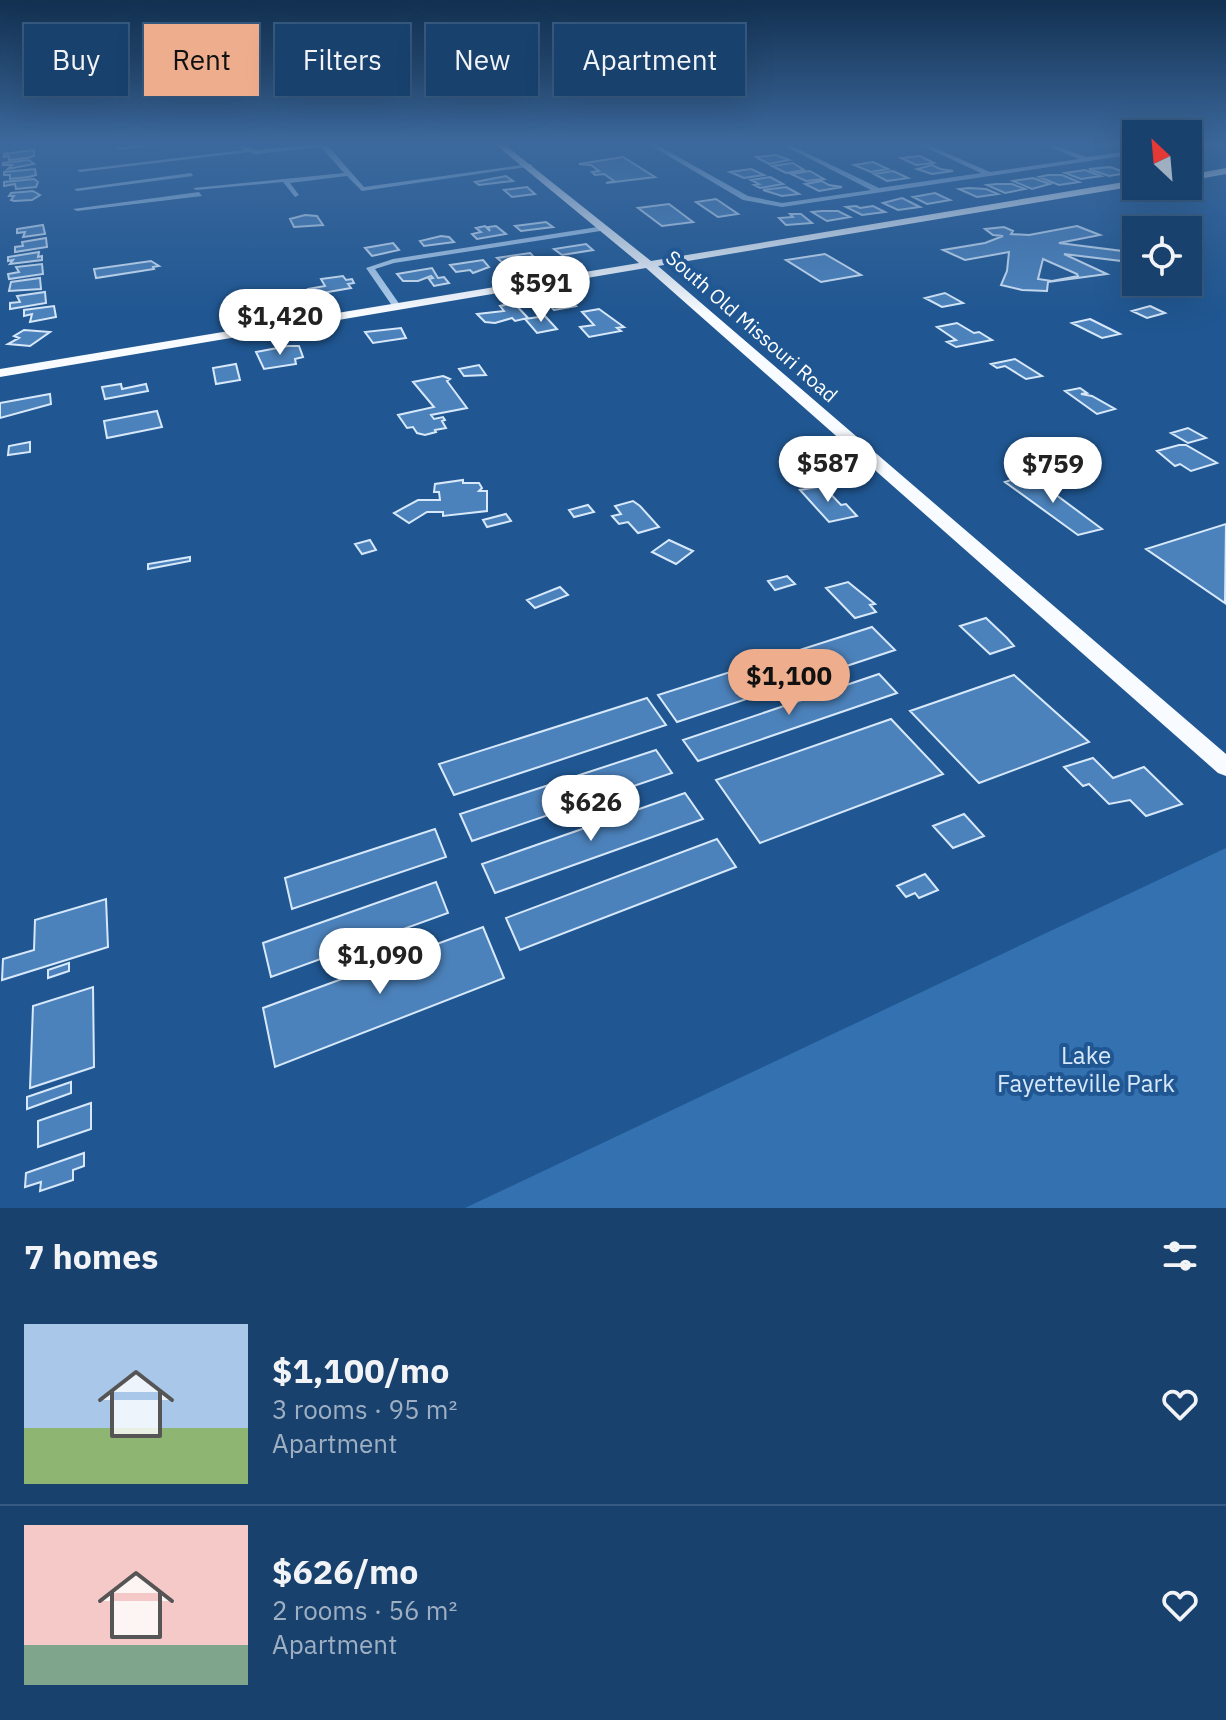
<!DOCTYPE html>
<meta charset="utf-8">
<style>
:root{--surface:#18416e;--page:#214873;--text:#f1f3f6;--muted:#9fafc2;--line:#365a81;--accent:#eead8d}
body{margin:0;font-family:"IBM Plex Sans",sans-serif;background:var(--page);color:var(--text);height:100vh;display:flex;flex-direction:column;font-size:30px;white-space:nowrap}
*{box-sizing:border-box;margin:0}
p{font-size:26px;color:var(--muted)}
.icon{flex:none;width:44px;height:44px;fill:none;stroke:currentColor;stroke-width:2;stroke-linecap:round;stroke-linejoin:round}
.map{position:relative;height:1208px;overflow:hidden}
.side{display:flex;flex-direction:column;background:var(--surface);flex:1}
.side>*{flex:none}
.top-card{position:absolute;left:24px;top:24px;width:800px;height:72px;display:flex;gap:16px}
.needle{width:52px;rotate:334deg}
.buttons{position:absolute;left:1122px;top:120px;display:grid;gap:16px}
.buttons a{display:grid;place-items:center;width:80px;height:80px;border-radius:0px;background:var(--surface);box-shadow:0 8px 32px #0002,0 0 0 2px var(--line);font-size:40px}
.price{position:absolute;translate:-50% -68px;padding:0 18px;border-radius:28px;background:#fff;color:#222;font-size:26px;line-height:52px;filter:drop-shadow(0 2px 4px #0008)}
.price::after{content:'';position:absolute;left:50%;top:48px;width:24px;height:18px;margin-left:-12px;background:inherit;clip-path:polygon(0 0,100% 0,50% 100%)}
.price.on{background:var(--accent);color:#111}
ul{padding:0;list-style:none}
li{display:flex;align-items:center;gap:24px;height:200px;padding:0 24px}
li+li{border-top:2px solid var(--line)}
li span{display:grid;place-items:center;flex:none;width:224px;height:160px;border-radius:0px;color:#555}
li>.icon{margin-inline-start:auto}
span .icon{width:96px;height:96px;fill:#fffc;stroke-width:1}
li b{font-size:34px}
h2{display:flex;justify-content:space-between;align-items:center;height:96px;padding:0 24px;font-size:34px}
.chip{padding:0 28px;border-radius:0px;background:var(--surface);box-shadow:0 8px 32px #0002,0 0 0 2px var(--line);font-size:28px;line-height:72px}
.chip.on{background:var(--accent);color:#111}
.map>svg:first-child{display:block}
</style>
<div class="map">
<svg width="1226" height="1208" viewBox="0 0 1226 1208">
<rect width="100%" height="100%" fill="#205792"/>
<path fill="#3371b0" d="M1226,848V1208H465Z"/>
<path fill="#4c82bb" stroke="#d7e8fa" stroke-width="2" fill-rule="evenodd" d="M34,150V156L27,158L9,160V156L4,157V154Z
M776,155L789,160L769,164L756,157Z
M920,156L934,163L916,165L901,158Z
M623,157L655,177L606,183L614,181L604,174L595,175L592,172L599,171L591,165L579,164Z
M29,160L34,164L8,169L12,165H3V163Z
M873,162L888,169L871,172L854,165Z
M793,163L804,170L786,173L772,166Z
M932,165L940,169L953,171L932,174L917,169Z
M1110,167L1127,173L1109,176L1089,169Z
M35,169L36,175L29,177L10,179V175H4V172Z
M751,169L764,175L744,178L730,172Z
M1085,170L1101,176L1081,179L1065,173Z
M810,171L824,179L806,181L791,174Z
M893,171L908,178L887,181L874,174Z
M1048,175H1062L1079,182L1059,185L1039,177Z
M506,176L513,181L479,185L475,182Z
M770,177L783,184L760,188L754,185L759,184L751,180Z
M1033,178L1050,184L1032,189L1013,181Z
M34,179L38,182L36,187L16,189L15,184L4,186V182Z
M822,181L829,185L842,187L819,191L805,184Z
M996,184H1012L1025,189L1005,193L987,185Z
M527,187L535,194L512,197L504,190Z
M786,187L799,194L782,196L763,190Z
M969,188L986,189L998,194L977,197L959,189Z
M33,191L40,195L32,200L14,201L11,200L14,196H9L11,193Z
M935,193L950,200L927,204L913,197Z
M902,198L920,207L898,210L883,203Z
M716,199L738,214L718,217L696,202Z
M669,204L693,222L662,226L638,208Z
M856,206L860,208L873,206L885,212L862,215L846,207Z
M822,211H838L850,217L827,221L812,212Z
M790,214H801L812,223L786,225L779,218L793,217Z
M305,215L317,216L323,225L294,227L290,219Z
M546,222L553,227L521,231L515,226Z
M43,225L45,234L23,237L25,232L17,233V229Z
M485,226L490,231L488,227L496,226L506,234L477,239L472,234L481,232L476,228Z
M1077,226L1100,235L1059,243L1130,252V262L1064,254L1107,274L1048,282L1047,291L1022,290L1001,285L1007,271L1009,252L965,260L943,250L985,243L1003,236L993,235L985,229L1004,227L1013,231L1011,234L1029,235ZM1043,259L1077,274L1078,276L1052,281L1038,279Z
M441,236L449,237L454,242L424,246L420,241Z
M46,238L47,247L15,252V247L23,246L22,242Z
M393,243L399,250L372,256L365,248Z
M586,244L593,250L562,255L554,249Z
M39,252L38,257L42,256V260L10,264L13,260L8,261V257Z
M530,253L536,259L504,264L497,258Z
M825,254L861,275L821,282L786,260Z
M483,260L489,267L473,273L470,270L456,272L450,265Z
M151,261L159,266L153,267L154,269L96,278L94,269Z
M42,264L43,274L9,279L8,274L19,272L16,267Z
M432,268L438,278L444,277L449,283L434,286L429,279L433,278L431,276L418,281H403L397,274Z
M343,276L346,280L352,279L354,283L348,284L351,288L311,295L308,289L325,286L321,279Z
M40,278L41,289L9,291L11,282Z
M45,292L46,303L10,309V303L20,302L17,296Z
M945,293L963,303L942,307L925,298Z
M567,297L576,306L554,310L545,301Z
M514,303L528,318L515,321L512,318L495,323L485,322L477,314L504,311L500,306Z
M54,306L56,317L30,322L32,314L24,316V310Z
M1150,306L1165,313L1147,318L1132,311Z
M599,309L624,327L617,328L621,331L589,337L580,327L594,325L582,312Z
M545,316L557,329L537,333L525,319Z
M1090,319L1120,334L1102,338L1072,323Z
M957,323L974,333L979,332L992,340L956,347L947,342L956,340L937,327Z
M401,328L406,338L373,343L365,332Z
M24,330L50,332L30,346L8,344L19,338L14,336Z
M288,346H299L303,357L295,359L296,364L264,369L256,352Z
M1015,359L1042,376L1026,379L1005,366L997,368L991,364Z
M236,364L240,380L216,384L213,368Z
M479,365L486,375L464,376L459,369Z
M443,376L450,379L447,381L467,408L431,415L434,419L443,417L445,420L442,421L446,428L435,430L436,432L425,435L417,433L413,427L407,428L398,415L434,407L413,382Z
M121,384L122,389L146,384L148,391L105,399L102,387Z
M1080,388L1087,393L1081,394L1092,396L1115,409L1097,414L1065,391Z
M50,394L51,404L0,418V403Z
M157,411L162,427L107,438L104,421Z
M1188,428L1206,438L1188,443L1171,433Z
M30,442V452L8,455L9,446Z
M1179,445H1186L1217,463L1191,471L1180,464L1175,466L1157,451Z
M1028,474L1102,529L1078,535L1005,482Z
M463,480V483H479L482,488L479,491H487V511L443,516V512H427L409,523L394,513L418,500H440L439,492H434L435,484Z
M823,486L841,505L846,504L857,516L829,522L800,490Z
M633,501L640,506L659,527L638,533L628,522L619,524L612,516L621,514L615,506Z
M588,505L594,512L574,517L569,510Z
M506,514L511,521L487,527L483,520Z
M1226,524L1225,603L1146,549Z
M370,540L376,550L362,554L355,544Z
M669,540L693,551L676,564L652,552Z
M190,557V561L148,569V564Z
M787,576L795,584L775,590L768,581Z
M848,582L875,604L870,605L876,612L855,618L826,588Z
M560,587L568,595L535,608L527,600Z
M986,618L1007,638L1014,646L990,654L960,626Z
M872,627L895,650L677,722L658,695Z
M879,674L897,693L698,761L683,740Z
M1014,675L1089,742L979,783L910,711Z
M647,698L666,725L454,795L439,764Z
M891,719L943,774L760,843L716,780Z
M656,750L672,773L472,841L460,814Z
M1093,758L1113,778L1144,767L1182,804L1146,816L1130,800L1109,804L1089,784L1083,786L1064,767Z
M685,793L703,819L495,893L482,864Z
M964,814L984,836L953,848L933,826Z
M435,829L446,857L292,909L285,878Z
M717,839L736,867L520,950L506,918Z
M925,874L938,890L919,898L915,893L906,897L897,886Z
M436,882L448,913L271,977L263,943Z
M106,899L108,947L2,980L3,959L34,950L35,920Z
M483,927L504,978L275,1067L263,1008Z
M69,963V971L48,978V970Z
M93,987L94,1067L30,1088L33,1006Z
M71,1082V1093L27,1109V1097Z
M91,1103V1129L38,1147V1121Z
M84,1153V1166L73,1170V1180L40,1191L41,1182L25,1187L26,1173Z"/>
<g fill="none" stroke-linecap="round" stroke-linejoin="round">
<path fill="#b1cfee" fill-rule="evenodd" d="M144,144H165L119,150L116,148Z
M317,144H333L328,146L364,187L530,164L533,166L362,191L347,176L290,183L299,195L295,197L283,182L196,190L193,188L344,173L321,147L255,154L249,152L80,172L77,170L243,150L239,147L242,145L256,150Z
M648,144H655L748,196L782,203L871,190L781,144H788L879,188L981,173L918,144H926L990,172L1079,159L1042,144H1050L1087,157L1136,150V154L782,207L743,200Z
M191,173L193,176L77,191L74,189Z
M199,192L202,196L77,211L73,209Z
M604,226L608,228L607,230L394,263L375,269L400,305L396,308L393,307L366,268L393,259Z"/>
<path fill="#f8fbff" fill-rule="evenodd" d="M495,144H504L651,261L1136,180V186L658,266L1226,754V776L1218,773L646,268L0,377V369L639,263Z
M1226,168V174L1188,181V175Z"/>
</g>
<linearGradient id="sky" x2="0" y2="1"><stop stop-color="#123050"/><stop offset="0.46" stop-color="#3c699d"/><stop offset="1" stop-color="#3c699d" stop-opacity="0"/></linearGradient>
<rect width="1226" height="313" fill="url(#sky)"/>
<g text-anchor="middle" dominant-baseline="central" stroke-width="8" stroke-linejoin="round" paint-order="stroke">
<g font-size="20" fill="#fff" stroke="#205792">
<text transform="translate(752 326) rotate(41)">South Old Missouri Road</text>
</g>
<g font-size="24" fill="#d7e8fa" stroke="#205792">
<text x="1086" y="1055">Lake<tspan x="1086" dy="28">Fayetteville Park</tspan></text>
</g>
</g>
</svg>
<div class="buttons">
<a><svg class="needle" viewBox="-14 -14 28 28"><path d="M0-13l5 13h-10z" fill="#e53935"/><path d="M0 13l5-13h-10z" fill="#9fafc2"/></svg></a>
<a><svg class="icon" aria-label="locate" viewBox="0 0 24 24"><circle cx="12" cy="12" r="6"/><path d="M12 2v4M12 18v4M2 12h4M18 12h4"/></svg></a>
</div>
<b class="price" style="left:541px;top:324px">$591</b>
<b class="price" style="left:280px;top:357px">$1,420</b>
<b class="price" style="left:828px;top:504px">$587</b>
<b class="price" style="left:1053px;top:505px">$759</b>
<b class="price on" style="left:789px;top:717px">$1,100</b>
<b class="price" style="left:591px;top:843px">$626</b>
<b class="price" style="left:380px;top:996px">$1,090</b>
<div class="top-card">
<a class="chip">Buy</a>
<a class="chip on">Rent</a>
<a class="chip">Filters</a>
<a class="chip">New</a>
<a class="chip">Apartment</a>
</div>
</div>
<section class="side">
<h2>7 homes<svg class="icon" aria-label="filters" viewBox="0 0 24 24"><path d="M4 7h16M4 17h16"/><circle cx="9" cy="7" r="2"/><circle cx="15" cy="17" r="2"/></svg></h2>
<ul>
<li><span style="background:linear-gradient(#a9c7e8 65%,#8fb573 0)"><svg class="icon" aria-label="home" viewBox="0 0 24 24"><path d="M3 11l9-7 9 7M6 9v11h12V9"/></svg></span><div><b>$1,100/mo</b><p>3 rooms · 95 m²</p><p>Apartment</p></div><svg class="icon" aria-label="heart" viewBox="0 0 24 24"><path d="M12 20l-8-8c-3-5 5-10 8-4 3-6 11-1 8 4z"/></svg></li>
<li><span style="background:linear-gradient(#f6c9c9 75%,#7fa58c 0)"><svg class="icon" aria-label="home" viewBox="0 0 24 24"><path d="M3 11l9-7 9 7M6 9v11h12V9"/></svg></span><div><b>$626/mo</b><p>2 rooms · 56 m²</p><p>Apartment</p></div><svg class="icon" aria-label="heart" viewBox="0 0 24 24"><path d="M12 20l-8-8c-3-5 5-10 8-4 3-6 11-1 8 4z"/></svg></li>
</ul>
</section>
